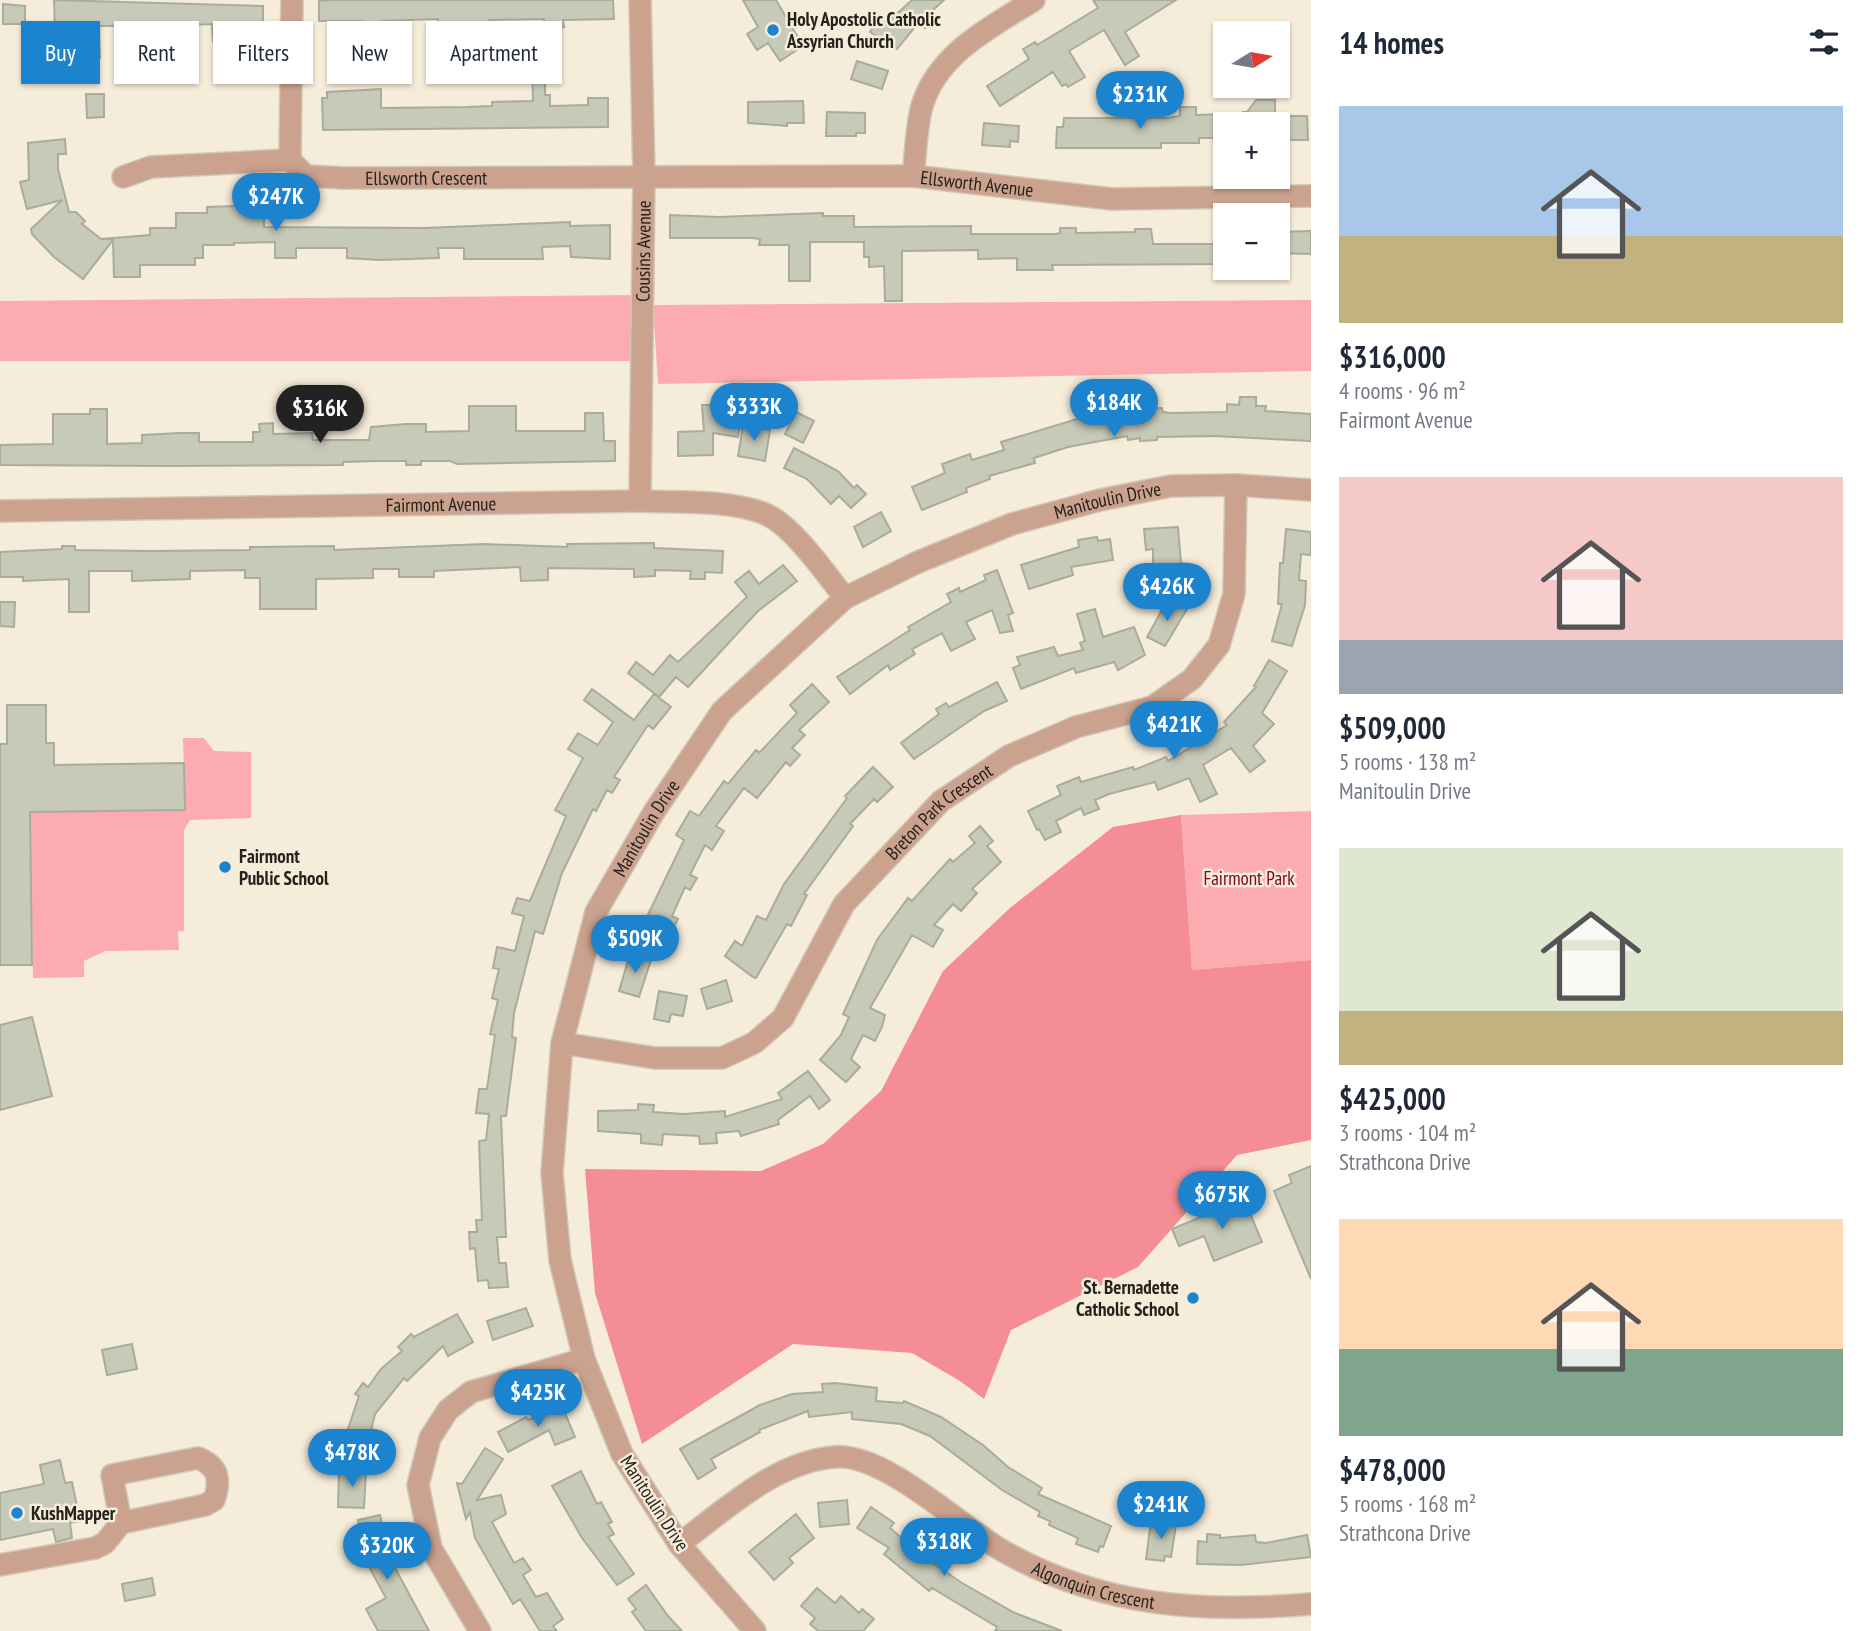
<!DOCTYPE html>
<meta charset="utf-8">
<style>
:root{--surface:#fff;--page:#f2f2f3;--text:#1f2937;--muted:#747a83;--accent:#1c83ce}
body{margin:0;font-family:"PT Sans Narrow",sans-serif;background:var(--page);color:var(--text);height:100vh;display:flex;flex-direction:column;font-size:26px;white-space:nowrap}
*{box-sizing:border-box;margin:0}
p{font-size:23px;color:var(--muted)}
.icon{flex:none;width:38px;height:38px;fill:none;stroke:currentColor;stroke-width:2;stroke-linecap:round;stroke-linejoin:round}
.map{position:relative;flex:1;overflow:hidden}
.side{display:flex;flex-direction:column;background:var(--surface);width:560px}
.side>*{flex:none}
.top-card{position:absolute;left:21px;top:21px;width:665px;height:63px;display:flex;gap:14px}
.needle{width:46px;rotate:79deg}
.controls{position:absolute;left:1213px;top:21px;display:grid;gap:14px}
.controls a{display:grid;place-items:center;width:77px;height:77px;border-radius:0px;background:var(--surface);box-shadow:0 2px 5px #0004;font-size:35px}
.price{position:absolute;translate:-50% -60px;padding:0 16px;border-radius:24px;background:var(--accent);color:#fff;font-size:23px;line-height:46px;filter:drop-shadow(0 2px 4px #0008)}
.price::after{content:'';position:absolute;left:50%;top:42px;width:21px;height:16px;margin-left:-10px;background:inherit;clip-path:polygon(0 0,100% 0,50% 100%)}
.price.active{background:#222;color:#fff}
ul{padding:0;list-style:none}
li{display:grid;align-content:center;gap:14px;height:371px;padding:0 28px}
li span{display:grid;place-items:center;height:217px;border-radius:0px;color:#555}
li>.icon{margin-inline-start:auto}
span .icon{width:126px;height:126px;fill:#fffc;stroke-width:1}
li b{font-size:30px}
h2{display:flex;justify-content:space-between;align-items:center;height:84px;padding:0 28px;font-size:30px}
.tag{padding:0 24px;border-radius:0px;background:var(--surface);box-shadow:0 2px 5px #0004;font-size:24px;line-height:63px}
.tag.active{background:var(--accent);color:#fff}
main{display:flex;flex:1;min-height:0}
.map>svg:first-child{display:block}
</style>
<main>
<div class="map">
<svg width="1311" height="1631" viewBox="0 0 1311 1631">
<rect width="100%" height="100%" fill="#f6ecda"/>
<path fill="#fcacb0" d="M632,295L631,361H0V301Z
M1311,300V371L658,384L653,305Z
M183,738H204L214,751L251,752V818L190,820L184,830V931H178L179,950L105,951L84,961V977L33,978L30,812L185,811Z
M1311,811V960L1192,970L1181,815Z"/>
<path fill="#f48d94" d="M1181,815L1192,970L1311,960V1140L1237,1155L1138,1267L1011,1330L984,1399L960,1381L912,1353L793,1344L642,1444L595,1293L585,1169L761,1171L823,1144L881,1091L943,971L1010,908L1113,827Z"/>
<path fill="#c7cab8" stroke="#a9ac9a" stroke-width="2" d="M54,0L263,6V26H260V33L230,34V40L213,41L212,24L150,27V36L130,37V26H99L100,58L85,59L84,36L60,37V31H55Z
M332,0H613L614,19L563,20L564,27H544V19L489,20V28H438V19L382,21V29H375V36H362V21H319V1Z
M743,0H776L803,46L780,61L768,43L757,50L747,34L758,27Z
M912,0H944L932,11L937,17L925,28L919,22L897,49L870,32L881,15L890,20Z
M1093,0H1176L1125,32L1139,56L1125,65L1104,30L1069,51L1085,77L1068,87L1066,84L1062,86L1053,72L1000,106L987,86L1029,59L1023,49L1035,42L1037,45L1098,8Z
M3,4L25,6V24H3Z
M857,61L888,71L882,89L851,79Z
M532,67H545V95H550V106L588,105V98H608V127L323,130L322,98H327V92L381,89V108L467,107L492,106V102L533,101Z
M86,94H104V117L87,118Z
M1256,100H1275V124H1243V112H1247Z
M803,101L804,123H787V126L748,123V102Z
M1180,107H1196V115L1225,114V138H1199V143H1161V148H1056L1057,127H1063L1064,118H1168L1180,116Z
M827,112L865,113V133H856V136H826Z
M1279,116H1307L1308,140H1279Z
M984,123L1019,126L1018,142L1010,141V147L982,145Z
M65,139L66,154H58V169L69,212H76L85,221L82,224L101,239L150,235V228H176V213H207V207L264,205V227L424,228L570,222V226L610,225V259L571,257L570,246L542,247L543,259H464V248H438L439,258L379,260L347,258V248H296V258H275V242L234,243V245H203V258H195V265H140V277H114L113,240L83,279L54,257L32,234L31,229L62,200L27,209L20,182L29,180L28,143Z
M823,213V216H854V227L971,226V234H1056L1060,233V228H1076V233L1135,232V229H1151L1153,244H1225V264L1052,265L1053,270H1017V258L978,259V250L902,251V301H885L884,266L869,267V257H864V242H810V281H789V245H759L760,239L753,238H670V215L719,217Z
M1311,231V254L1278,253V232Z
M1240,397H1256V406H1266L1265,411L1311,414V441L1214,436L1157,437V440L1140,441V438L1128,440L1127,436L1068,447L1034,458L1035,463L989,476L990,479L966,488L967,492L922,510L912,487L945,473L942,464L970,454L972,460L1004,450L1001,442L1084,417L1083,410L1135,400L1136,409L1162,408L1163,412L1171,413L1227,412V404L1239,405Z
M702,405H719V409L735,412V416L741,417L738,437L713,433V455L678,456V432L704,431Z
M469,406H516V431H585V413H603L604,441H615V461L457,464L450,461H421V465H406V461H377L343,462V465L168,466L0,465V445L53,444V414H90V409H107V444L142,443V435L180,433H199V442H253V432H260L259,424L273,423V434L312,433L313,440H369L371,427L406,424H426V432L469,431Z
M796,412L814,421L803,443L785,434Z
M743,426L770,430L765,461L738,456Z
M794,448L838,471L854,488L857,485L866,494L851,508L839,496L831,504L807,479L784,468Z
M881,512L891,531L863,547L854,527Z
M1178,527L1181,563L1189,564V585L1158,584V575L1153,574V549L1146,550L1144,529Z
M1286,529L1311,532V555L1301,554L1299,580L1306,581L1305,605L1292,646L1272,641L1282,604H1278L1280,563H1283Z
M1097,537L1098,541L1110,539L1113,560L1071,567L1073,575L1029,589L1021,565L1079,547L1078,540Z
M654,543V548L723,551L722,573L705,572V579H690L691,571L655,570V576L634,577V569L548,568V580L521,581L520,567L434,571V577H399V569H373V578L316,579V609H260V578H245V570L190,571V579L132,581V571H89V612H69V579L23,581V577H0V552L62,549V546H75V550L150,551L250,550V547L334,546V550L484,544L567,547V544Z
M783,565L797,581L758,611L688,687L676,677L659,697L628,673L636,662L653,675L670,655L678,662L747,597L735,582L749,571L759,584Z
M997,570L1013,613L1008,615L1013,631L1000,633L992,610L966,622L975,639L951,651L942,633L912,649L915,654L890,670L888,665L850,694L837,677L910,630L908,627L951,602L947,594L959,588L960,592L986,580L984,575Z
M1168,599L1187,609L1165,646L1147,637Z
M0,602H15L14,627L0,626Z
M1095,609L1103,637L1134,627L1145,655L1118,670L1114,662L1076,673L1074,668L1021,689L1013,668L1020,665L1017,657L1054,647L1058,656L1083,650L1080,643L1085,641L1077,614Z
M1269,660L1287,671L1262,713L1274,724L1253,746L1265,761L1250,772L1231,748L1203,765L1217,794L1200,802L1189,778L1158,790L1155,782L1109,794L1095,800L1099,809L1084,815L1081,808L1056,821L1061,832L1045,840L1039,829L1037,830L1028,811L1061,795L1057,786L1079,777L1081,782L1133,767L1134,770L1166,757L1168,761L1227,725L1224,722L1256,687L1254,686Z
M997,682L1007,701L984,711L914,759L901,743L939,714L936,709L946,703L949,707Z
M812,684L829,702L799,730L805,735L792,748L800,755L790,766L786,762L757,798L744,788L716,826L724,831L712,850L705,845L690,875L697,878L690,890L685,887L672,916L678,919L671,933L665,930L663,935L643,925L684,840L676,835L690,811L699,816L724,781L728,784L756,750L759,753L797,713L790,705Z
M592,689L634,720L654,694L671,707L653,729L648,725L614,777L620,780L612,793L607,790L596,811L593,809L562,873L543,934L535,931L514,1013L512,1037L516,1038L506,1116H501L506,1237H497L499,1263H506L508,1287L489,1288L488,1280L478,1281L475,1248L470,1249L469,1232H477L476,1220H482L479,1141L486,1140L489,1114L476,1113L479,1089H487L495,1035L490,1034L498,1000L492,998L499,969L493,968L497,947L515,951L524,916L512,913L517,898L530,901L566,816L555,810L583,758L568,749L578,733L598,745L613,722L584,700Z
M7,705H46V743H54V765L184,763L185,810L30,812L32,965H0V744H7Z
M873,767L893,787L877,802L874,799L850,824L853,826L804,894L807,895L791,926L787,924L756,978L753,977L725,956L735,941L742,946L757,916L766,920L784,884L847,798L845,796Z
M980,826L993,841L987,846L1001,862L972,889L977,893L961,911L953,904L934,925L943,930L933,947L912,935L870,1008L885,1015L882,1027L875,1041L863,1035L851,1059L860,1067L846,1082L820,1060L841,1035L849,1017L843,1014L877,940L908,898L912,901L950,859L953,862L975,843L969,836Z
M630,954L651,960L639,997L619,991Z
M726,980L732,1001L707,1009L701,989Z
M659,991L687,996L683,1016L671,1014L669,1022L654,1019Z
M32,1017L52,1096L0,1110V1025Z
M808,1071L830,1100L819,1109L810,1096L778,1120L779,1124L741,1136L739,1131L716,1133L717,1143L700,1144L699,1136L663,1134L662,1145L641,1143V1134L598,1131V1111L638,1110V1104L654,1105L653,1112L684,1114L725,1111V1117L782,1099L778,1093Z
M1311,1166V1279L1274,1191L1292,1183L1289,1175Z
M1244,1199L1262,1242L1214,1261L1204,1236L1179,1246L1172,1229Z
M526,1308L533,1326L493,1340L487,1321Z
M457,1314L473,1342L448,1356L443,1346L407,1381L404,1378L375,1414L366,1452L343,1444L359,1396L355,1394L363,1383L368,1387L381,1369L402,1351L398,1347L411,1334L414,1337Z
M132,1344L137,1369L107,1375L102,1350Z
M835,1383L877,1388L876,1401L903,1403L904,1401L941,1417L983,1445L1008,1467L1042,1488L1038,1494L1111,1526L1103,1547L1100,1546L1098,1552L1076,1544L1078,1538L1049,1525L1050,1521L1038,1516L1040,1512L1002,1490L930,1436L901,1424L852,1419V1412L809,1417L808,1411L759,1430L760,1432L711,1459L716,1468L698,1479L680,1449L760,1405L792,1394L823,1392L822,1384Z
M562,1406L575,1437L555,1445L549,1430L508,1452L498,1432L526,1417L528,1420Z
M485,1448L503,1459L477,1500L501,1495L506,1514L492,1522L514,1563L523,1558L531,1570L523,1575L536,1597L547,1593L563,1619L553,1626L557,1631H540L520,1599L513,1604L475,1538L470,1512L466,1519L457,1483L462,1484Z
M60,1460L65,1483L72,1482L80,1521L70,1523L72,1538L56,1542L53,1529L0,1540V1493L44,1484L40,1465Z
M339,1470L366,1471L364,1508L338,1507Z
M581,1471L597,1504L601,1502L612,1522L608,1524L614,1534L608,1537L634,1574L617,1585L582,1538L552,1486Z
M847,1500L849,1524L820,1527L818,1503Z
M871,1507L894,1523L890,1528L921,1555L962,1583L1015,1613L1062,1631H995L997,1627L932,1588L929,1591L884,1554L889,1548L857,1528Z
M796,1514L814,1538L789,1558L793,1563L774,1580L749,1552Z
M380,1515L391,1568L394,1566L429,1631H378L366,1609L386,1598L361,1552L355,1553L352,1537L361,1535L358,1520Z
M1151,1521L1176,1525L1171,1557L1165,1556L1164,1561L1146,1559Z
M1207,1534L1220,1535V1538L1255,1535L1256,1542L1266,1543L1307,1535L1311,1557L1241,1565L1197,1564L1198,1541L1207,1542Z
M152,1578L155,1595L125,1601L122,1584Z
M646,1585L668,1616L682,1631H646L632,1612L636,1609L628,1599Z
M817,1588L835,1603L841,1596L859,1613L862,1609L874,1619L863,1631H818L810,1624L815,1618L801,1606Z"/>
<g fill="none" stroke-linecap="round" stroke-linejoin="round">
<g stroke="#d0c7b8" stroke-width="24">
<g id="minor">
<path id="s1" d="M292,0L290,160L306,176L344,178L913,176L1112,199L1311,196"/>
<path d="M913,176C916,153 916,127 922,106C938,53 991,27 1034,0"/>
<path d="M123,177L151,167L290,160"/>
<path id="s2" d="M640,501L644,177L640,0"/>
<path id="s3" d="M0,511L640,501C680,503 725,499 763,513C791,523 826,574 845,598"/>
<path id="s4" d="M562,1043L655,1058H722L754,1043L783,1018L844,904L941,801L1009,756L1076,727L1152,707L1192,679L1219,645L1234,594L1236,485"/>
<path id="s5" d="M679,1544C725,1510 775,1462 834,1457C884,1452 961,1527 1003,1551C1102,1607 1201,1613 1311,1604"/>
<path d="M0,1565L95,1548L105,1543L121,1523L205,1505L214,1500C221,1480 218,1466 198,1458L112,1475L121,1523"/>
<path d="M480,1631L431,1548L418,1485L430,1438L448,1410L471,1392L584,1359"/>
<path id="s6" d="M755,1631L679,1544L622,1454L584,1359L560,1260L552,1173L562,1043L596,912L654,812L722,711L845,598L918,562L1012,524L1100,500L1171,486L1236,485L1311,490"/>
</g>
</g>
<use href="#minor" stroke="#caa28d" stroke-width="21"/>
</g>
<g fill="#1c83ce" stroke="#f6ecda" stroke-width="2.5">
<circle cx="773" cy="30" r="7"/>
<circle cx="225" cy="867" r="7"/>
<circle cx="1193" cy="1298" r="7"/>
<circle cx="17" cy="1513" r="7"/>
</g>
<g text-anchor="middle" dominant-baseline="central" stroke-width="5" stroke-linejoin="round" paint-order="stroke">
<g font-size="19" font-weight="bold" fill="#25211b" stroke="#f6ecda" text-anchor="start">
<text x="787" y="19">Holy Apostolic Catholic<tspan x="787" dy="22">Assyrian Church</tspan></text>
<text x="239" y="856">Fairmont<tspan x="239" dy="22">Public School</tspan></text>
<text x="1179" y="1287" text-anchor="end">St. Bernadette<tspan x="1179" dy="22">Catholic School</tspan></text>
<text x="31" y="1513">KushMapper</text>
</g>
<g font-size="19" fill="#25211b" stroke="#f6ecda">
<text stroke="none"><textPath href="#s1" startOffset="303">Ellsworth Crescent</textPath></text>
<text stroke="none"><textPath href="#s1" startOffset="854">Ellsworth Avenue</textPath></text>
<text stroke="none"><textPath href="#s2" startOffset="250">Cousins Avenue</textPath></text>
<text stroke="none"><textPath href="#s6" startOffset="1465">Manitoulin Drive</textPath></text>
<text stroke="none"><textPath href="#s3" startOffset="441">Fairmont Avenue</textPath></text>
<text stroke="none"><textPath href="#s4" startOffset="497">Breton Park Crescent</textPath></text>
<text stroke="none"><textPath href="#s6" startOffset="877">Manitoulin Drive</textPath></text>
<text transform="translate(655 1503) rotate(57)">Manitoulin Drive</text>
<text stroke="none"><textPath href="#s5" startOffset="474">Algonquin Crescent</textPath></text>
</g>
<g font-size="19" fill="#840126" stroke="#f6ecda">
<text x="1249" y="878">Fairmont Park</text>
</g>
</g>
</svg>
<div class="controls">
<a><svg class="needle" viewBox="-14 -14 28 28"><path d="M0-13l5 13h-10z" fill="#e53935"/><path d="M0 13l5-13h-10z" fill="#747a83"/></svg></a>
<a>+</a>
<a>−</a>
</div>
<b class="price" style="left:1140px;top:131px">$231K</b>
<b class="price" style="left:276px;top:233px">$247K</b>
<b class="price" style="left:1114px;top:439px">$184K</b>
<b class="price" style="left:754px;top:443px">$333K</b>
<b class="price active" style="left:320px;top:445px">$316K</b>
<b class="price" style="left:1167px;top:623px">$426K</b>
<b class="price" style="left:1174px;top:761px">$421K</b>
<b class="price" style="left:635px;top:975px">$509K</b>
<b class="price" style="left:1222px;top:1231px">$675K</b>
<b class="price" style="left:538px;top:1429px">$425K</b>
<b class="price" style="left:352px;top:1489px">$478K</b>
<b class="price" style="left:1161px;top:1541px">$241K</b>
<b class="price" style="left:944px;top:1578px">$318K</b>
<b class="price" style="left:387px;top:1582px">$320K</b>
<div class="top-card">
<a class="tag active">Buy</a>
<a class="tag">Rent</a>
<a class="tag">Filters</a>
<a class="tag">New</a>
<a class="tag">Apartment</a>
</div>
</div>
<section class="side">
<h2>14 homes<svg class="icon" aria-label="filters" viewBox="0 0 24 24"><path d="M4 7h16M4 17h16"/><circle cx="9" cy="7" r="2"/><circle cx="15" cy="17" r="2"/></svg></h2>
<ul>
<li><span style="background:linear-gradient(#a9c7e8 60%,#c2b280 0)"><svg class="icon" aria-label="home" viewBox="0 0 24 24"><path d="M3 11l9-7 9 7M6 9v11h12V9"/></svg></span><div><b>$316,000</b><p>4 rooms · 96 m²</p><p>Fairmont Avenue</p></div></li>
<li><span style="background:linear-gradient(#f6c9c9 75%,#9aa5b1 0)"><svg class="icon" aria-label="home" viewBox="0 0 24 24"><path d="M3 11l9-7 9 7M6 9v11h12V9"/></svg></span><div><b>$509,000</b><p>5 rooms · 138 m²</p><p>Manitoulin Drive</p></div></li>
<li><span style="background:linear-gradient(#dfe7d0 75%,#c2b280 0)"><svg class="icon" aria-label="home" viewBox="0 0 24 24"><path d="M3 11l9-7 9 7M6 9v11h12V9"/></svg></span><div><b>$425,000</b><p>3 rooms · 104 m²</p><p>Strathcona Drive</p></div></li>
<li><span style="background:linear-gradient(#ffd9b3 60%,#7fa58c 0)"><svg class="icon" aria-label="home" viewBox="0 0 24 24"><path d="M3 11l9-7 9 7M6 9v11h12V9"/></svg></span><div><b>$478,000</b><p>5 rooms · 168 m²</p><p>Strathcona Drive</p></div></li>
</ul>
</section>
</main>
